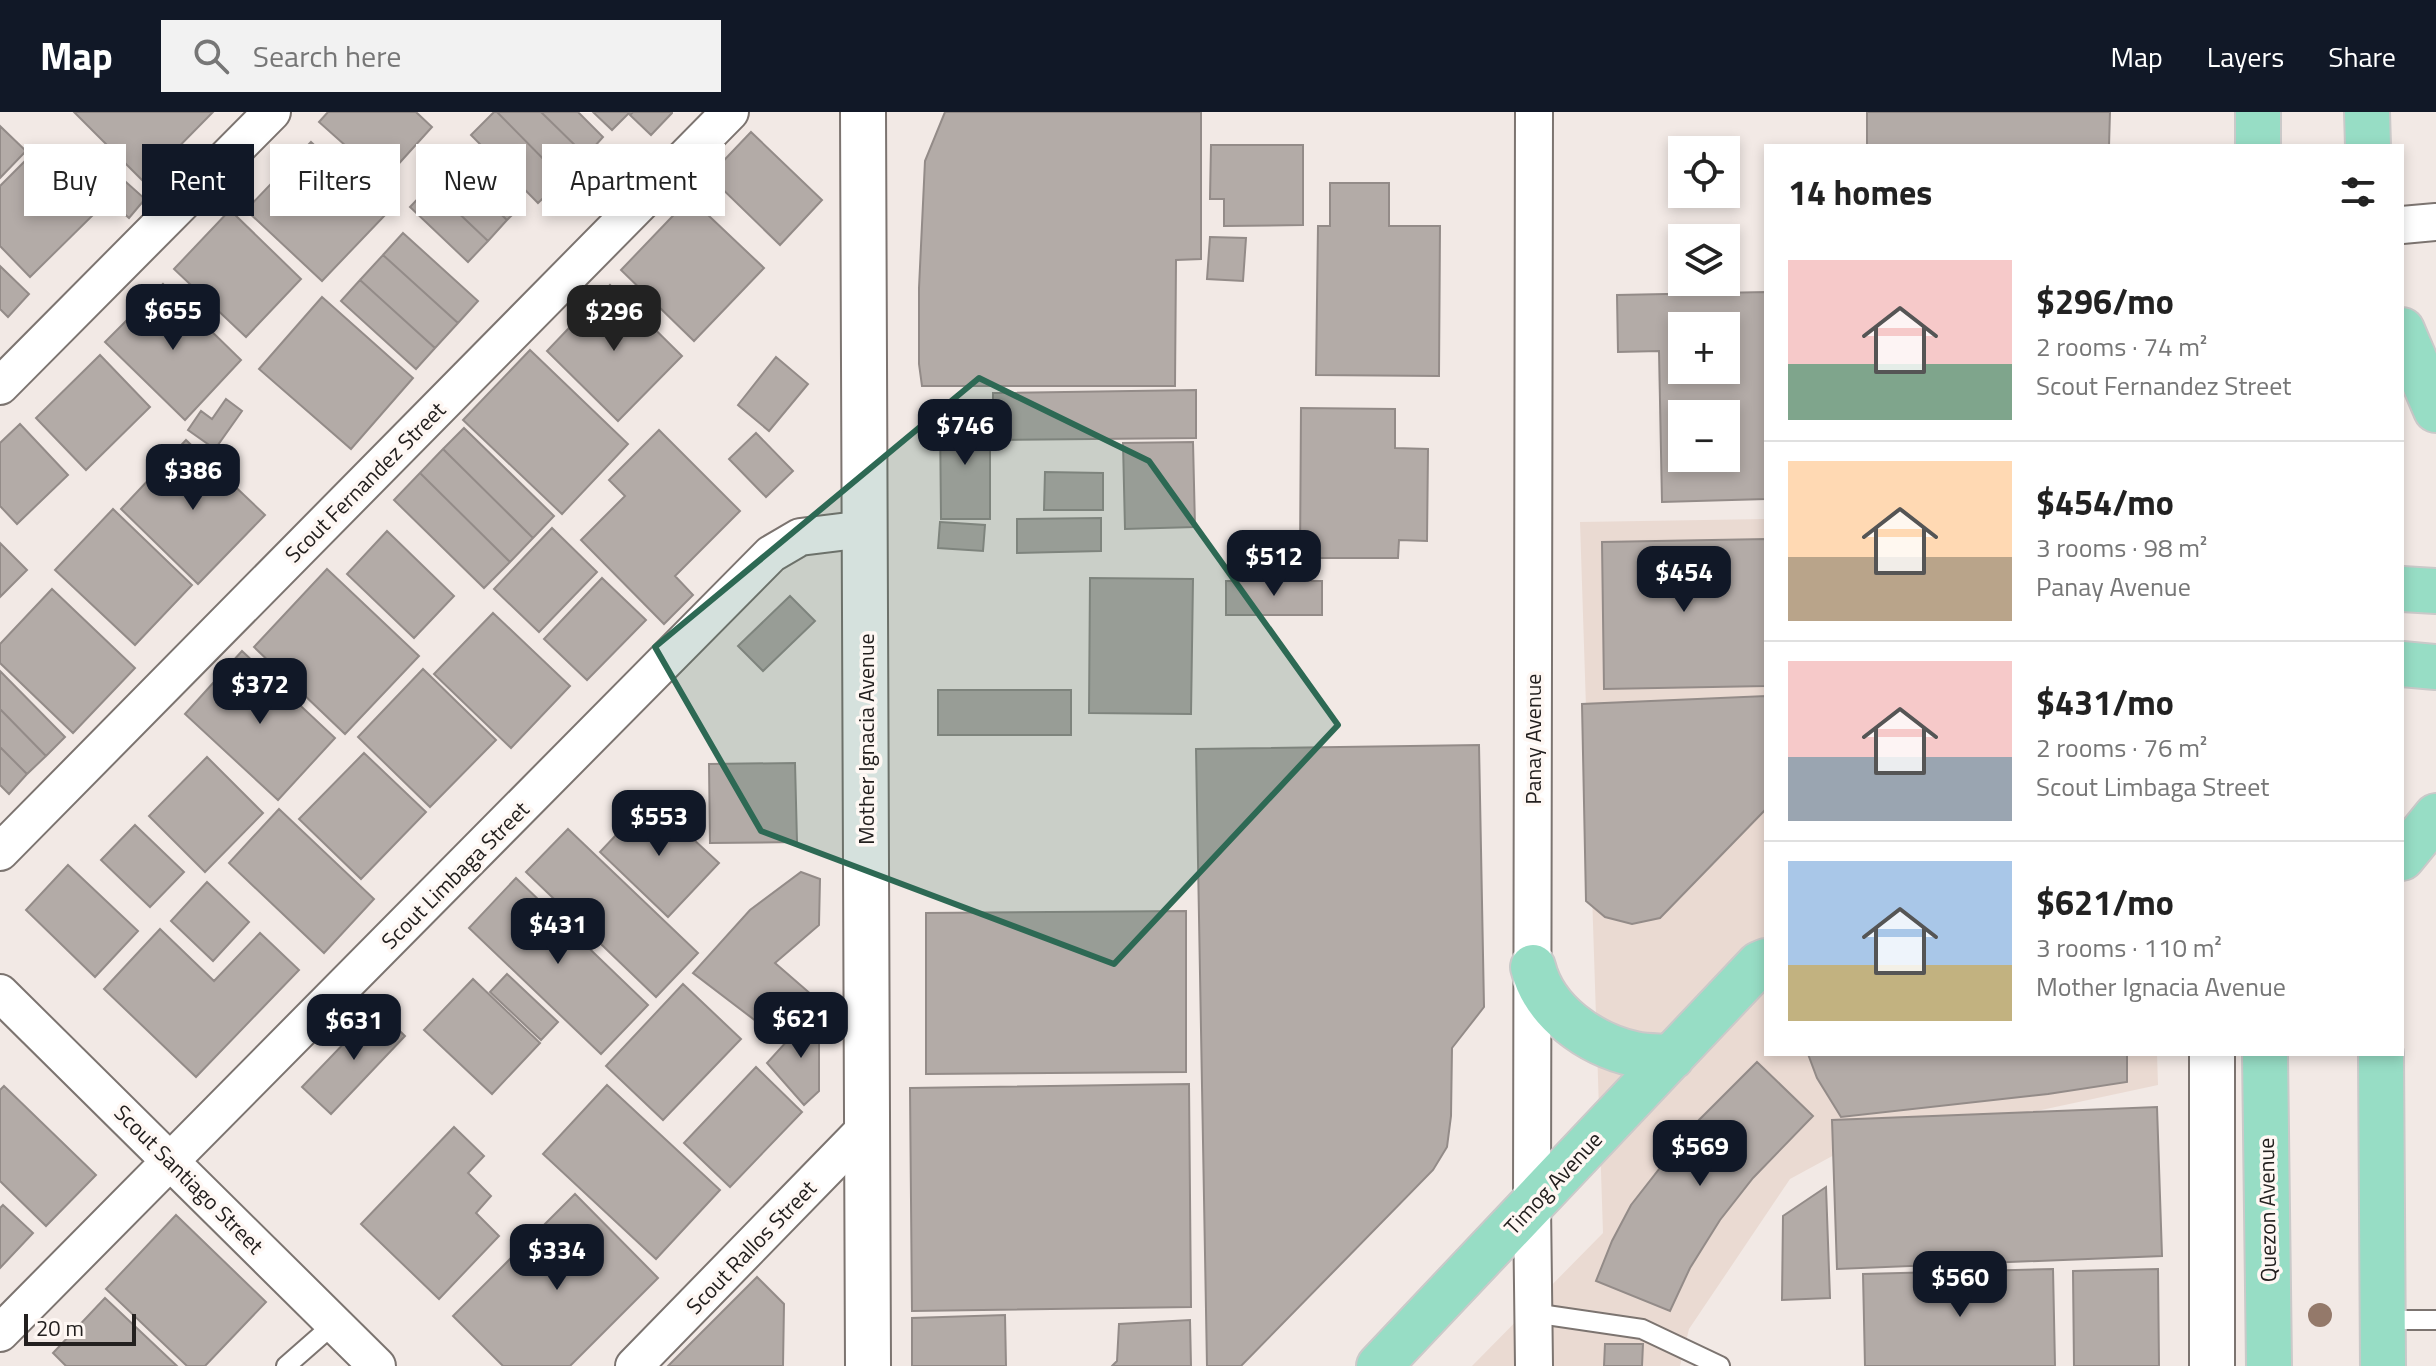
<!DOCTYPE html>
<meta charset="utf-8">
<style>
:root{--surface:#fff;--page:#f2f2f2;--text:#222;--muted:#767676;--line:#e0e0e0;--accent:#111827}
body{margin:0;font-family:"Titillium Web",sans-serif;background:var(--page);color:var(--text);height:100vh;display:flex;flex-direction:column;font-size:30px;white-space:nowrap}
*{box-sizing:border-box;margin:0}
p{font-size:26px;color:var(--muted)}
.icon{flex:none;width:44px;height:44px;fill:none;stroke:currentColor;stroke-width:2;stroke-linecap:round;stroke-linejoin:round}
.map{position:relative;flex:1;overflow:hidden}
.sheet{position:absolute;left:1764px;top:32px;width:640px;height:912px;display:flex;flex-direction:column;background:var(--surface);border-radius:0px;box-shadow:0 4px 12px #0003}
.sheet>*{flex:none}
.top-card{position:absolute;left:24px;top:32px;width:760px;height:72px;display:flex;gap:16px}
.tools{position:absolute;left:1668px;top:24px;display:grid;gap:16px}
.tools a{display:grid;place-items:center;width:72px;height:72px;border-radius:0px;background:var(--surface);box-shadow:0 4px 12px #0003;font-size:40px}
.scale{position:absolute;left:24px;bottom:20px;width:112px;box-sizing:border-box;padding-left:8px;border:4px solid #23201f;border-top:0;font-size:22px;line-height:28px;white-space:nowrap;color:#23201f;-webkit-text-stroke:6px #fef7f3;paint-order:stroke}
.price{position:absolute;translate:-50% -68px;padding:0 18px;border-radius:16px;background:var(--accent);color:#fff;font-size:26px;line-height:52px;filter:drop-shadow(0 2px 4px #0008)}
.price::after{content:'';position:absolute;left:50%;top:48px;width:24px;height:18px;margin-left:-12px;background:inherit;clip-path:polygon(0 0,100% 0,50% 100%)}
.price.active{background:#222;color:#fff}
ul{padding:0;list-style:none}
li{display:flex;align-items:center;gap:24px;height:200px;padding:0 24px}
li+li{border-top:2px solid var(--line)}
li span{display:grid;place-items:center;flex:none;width:224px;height:160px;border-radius:0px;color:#555}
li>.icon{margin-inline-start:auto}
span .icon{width:96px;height:96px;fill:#fffc;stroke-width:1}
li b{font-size:34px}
h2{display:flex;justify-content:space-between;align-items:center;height:96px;padding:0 24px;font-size:34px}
.tag{padding:0 28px;border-radius:0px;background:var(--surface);box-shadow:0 4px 12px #0003;font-size:28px;line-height:72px}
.tag.active{background:var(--accent);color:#fff}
header{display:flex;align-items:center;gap:48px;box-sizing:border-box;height:112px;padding:0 40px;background:var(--accent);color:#fff}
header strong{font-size:38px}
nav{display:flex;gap:44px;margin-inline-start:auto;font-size:28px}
.search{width:560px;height:72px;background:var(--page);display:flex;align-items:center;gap:20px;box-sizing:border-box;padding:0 28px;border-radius:0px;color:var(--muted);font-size:30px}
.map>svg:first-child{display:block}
</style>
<header>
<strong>Map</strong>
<div class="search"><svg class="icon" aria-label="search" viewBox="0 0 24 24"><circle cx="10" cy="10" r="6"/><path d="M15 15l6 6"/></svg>Search here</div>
<nav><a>Map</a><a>Layers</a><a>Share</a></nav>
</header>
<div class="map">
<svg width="2436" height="1254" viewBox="0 0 2436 1254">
<rect width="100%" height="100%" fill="#f2e9e5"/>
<path fill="#eadad2" d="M1766,407V942H2157L2158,973L1836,1042L1790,1067L1689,1217L1680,1254H1472L1603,1121L1580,410Z"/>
<path fill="#b3aba7" stroke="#938b88" stroke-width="2" fill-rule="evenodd" d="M74,0H213L144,70Z
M328,0H416L432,15L384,68L319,10Z
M494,0H497L563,67L538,91L471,23Z
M497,0H541L586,44L563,67Z
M541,0H578L603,25L586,44Z
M593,0H630L612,18Z
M633,0H672V1L651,23L630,3Z
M945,0H1201V147L1176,148L1175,274H922L919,252V176L925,49Z
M1867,0H2110L2109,34H1867Z
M0,14L26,39L0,66Z
M751,20L822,88L780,133L709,64Z
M311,30L387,101L322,169L246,98Z
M1211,33H1303V113L1224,114V87H1210Z
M467,35L524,91L507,108L450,53Z
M35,39L96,100L30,165L0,134V74Z
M450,53L507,108L488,129L430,74Z
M108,54L145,87L129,106L91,72Z
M1330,71H1389V114H1440L1439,264L1316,263L1318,114H1330Z
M430,74L488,129L468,150L410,95Z
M690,86L764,156L694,229L621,158Z
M230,98L301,167L246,225L174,157Z
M403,121L478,189L458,211L383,143Z
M1210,125L1246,126L1243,169L1207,167Z
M383,143L458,211L435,236L360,168Z
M0,154L29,182L8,205L0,197Z
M360,168L435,236L416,257L341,189Z
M163,172L241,248L185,308L105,230Z
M610,173L682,244L618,309L547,239Z
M1766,180V387L1662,390L1659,239L1618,240L1617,183ZM1682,214H1726V258H1682ZM1682,302H1726V346H1682Z
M322,185L413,266L351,337L259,257Z
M530,238L628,332L562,402L463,308Z
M100,243L150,295L86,358L36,306Z
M776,245L808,272L769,319L738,293Z
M1196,278V326L993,328V281Z
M226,287L242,299L215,337L188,318L201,299L212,307Z
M1301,296L1395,297V336L1428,337L1427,429L1399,428L1398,446H1300Z
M940,303H990V407H941Z
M20,312L68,363L17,412L0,394V331Z
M464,316L554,404L533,426L443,337Z
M659,318L740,399L675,464L693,483L664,512L581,428L625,384L609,368Z
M756,321L793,359L766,385L729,347Z
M186,328L265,403L198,472L121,397Z
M1193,330L1195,415L1125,417L1123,331Z
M443,337L533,426L510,450L420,361Z
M1045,360L1103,361V398H1044Z
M420,361L510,450L484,476L394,388Z
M113,397L192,473L135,533L55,458Z
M1101,406V439L1017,441V407Z
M940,410L985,413L983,439L938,436Z
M552,416L597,460L539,520L494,477Z
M387,419L454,484L414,526L347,462Z
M1766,427V574L1604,577L1602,430Z
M0,431L27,458L0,485Z
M327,457L419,544L345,622L254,535Z
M602,466L646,508L587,568L544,527Z
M1090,466L1193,467L1191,602L1089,601Z
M1226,469H1322V503H1226Z
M52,477L135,556L73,621L0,551V532Z
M790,484L815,509L763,559L738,534Z
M493,501L570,574L511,636L434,562Z
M242,539L335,626L278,688L185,602Z
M423,557L496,628L430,695L358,625Z
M0,559L65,625L46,644L0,597Z
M938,578H1071V623H938Z
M1766,584V697L1660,806L1632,812L1605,805L1586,789L1582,592Z
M0,597L46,644L27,662L0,635Z
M1479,633L1484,895L1452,936L1451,1004L1447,1035L1433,1058L1241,1254H1207L1196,637Z
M0,635L27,662L9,682L0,673Z
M364,641L426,700L361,767L299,707Z
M207,645L263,701L205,760L149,704Z
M795,651L797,730L710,731L709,652Z
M650,687L719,751L668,805L600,740Z
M279,697L374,787L324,841L229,751Z
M135,713L184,760L150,795L101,748Z
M568,717L698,841L656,885L526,760Z
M68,753L138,819L95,865L26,798Z
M801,760L820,767L819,813L775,851L820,890L782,929L693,861L750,798Z
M516,766L648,893L601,942L469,816Z
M207,770L249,810L213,849L171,809Z
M1186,799V960L926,962V801Z
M160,817L214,869L260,821L299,858L196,965L104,877Z
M507,862L558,910L541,928L490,880Z
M473,867L540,931L492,982L424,918Z
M683,872L741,927L663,1008L606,954Z
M819,894V979L804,993L767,951Z
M377,897L405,924L331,1002L302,975Z
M1808,942H2127V970L2048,982L1841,1005L1817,966Z
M1757,950L1813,1004L1753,1066L1720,1108L1690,1156L1670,1199L1596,1169L1612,1129L1631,1093L1692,1015Z
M756,955L802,1000L730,1075L684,1031Z
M1189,972L1191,1195L912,1199L910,976Z
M607,973L720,1078L656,1147L543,1042Z
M4,974L96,1063L46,1114L0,1069V978Z
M2157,995L2162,1144L1837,1157L1832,1008Z
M454,1015L484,1044L468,1061L491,1084L476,1101L499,1124L439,1187L361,1112Z
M1826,1075L1830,1186L1782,1188L1783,1104Z
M575,1082L658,1166L570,1254H503L453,1204Z
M3,1093L33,1121L0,1156V1096Z
M176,1103L266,1190L205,1254H187L106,1177Z
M2053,1157L2055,1254H1865L1863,1162Z
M2158,1157L2159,1254H2074L2073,1159Z
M757,1165L784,1192L783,1254H668Z
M105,1186L177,1254H66L53,1241Z
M1005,1203L1006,1254H912V1206Z
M1190,1208L1191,1254H1112L1117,1249L1119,1212Z
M1605,1232H1643L1642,1254H1604Z"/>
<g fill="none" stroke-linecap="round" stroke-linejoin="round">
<g stroke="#7c7470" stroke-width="22">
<path id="lane" d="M1533,1201L1642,1217L1720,1254
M2383,1208H2436
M286,1254L335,1211"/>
</g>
<g stroke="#7c7470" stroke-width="40">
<path id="street" d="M2402,113L2436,110
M0,274L272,0
M0,740L730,0
M0,881L377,1254
M0,1221L771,442L800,425L865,417
M634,1254L867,1015
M1534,1254L1532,1093L1534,0"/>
</g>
<g stroke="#7c7470" stroke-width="48">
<path id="secondary" d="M863,0L868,1254
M2212,942V1254"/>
</g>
<g stroke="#cac9c9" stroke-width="48">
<path id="primary" d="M2367,0L2368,34
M2258,34V0
M2402,218L2436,298
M2402,477L2436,479
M2402,552L2436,555
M2402,746L2436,704
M1533,855C1544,900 1590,932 1634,942C1646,945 1659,944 1672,945
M2265,942L2269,1254
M2381,942L2383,1254
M1379,1254L1759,852L1766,849"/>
</g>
<use href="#lane" stroke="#fff" stroke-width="18"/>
<use href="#street" stroke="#fff" stroke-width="36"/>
<use href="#secondary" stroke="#fff" stroke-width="44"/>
<use href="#primary" stroke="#97ddc5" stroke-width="44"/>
</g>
<circle fill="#94796a" cx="2320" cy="1203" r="12"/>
<path fill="#2d6954" fill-opacity="0.2" stroke="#2d6954" stroke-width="6" stroke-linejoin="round" d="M979,266L1149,349L1338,613L1114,852L761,719L655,535Z"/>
<g text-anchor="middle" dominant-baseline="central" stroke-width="7" stroke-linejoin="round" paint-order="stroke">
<g font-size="22" fill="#23201f" stroke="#fef7f3">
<text transform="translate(365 370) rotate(-45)">Scout Fernandez Street</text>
<text transform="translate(866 627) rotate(-90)">Mother Ignacia Avenue</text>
<text transform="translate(1533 627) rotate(-90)">Panay Avenue</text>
<text transform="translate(455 763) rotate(-45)">Scout Limbaga Street</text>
<text transform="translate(189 1067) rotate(45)">Scout Santiago Street</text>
<text transform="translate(1553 1071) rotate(-47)">Timog Avenue</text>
<text transform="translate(2267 1098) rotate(-91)">Quezon Avenue</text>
<text transform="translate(751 1135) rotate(-46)">Scout Rallos Street</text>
</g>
</g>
</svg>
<div class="tools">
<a><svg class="icon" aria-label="locate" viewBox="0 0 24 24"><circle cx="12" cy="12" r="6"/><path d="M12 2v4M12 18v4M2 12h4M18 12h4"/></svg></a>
<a><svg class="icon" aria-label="layers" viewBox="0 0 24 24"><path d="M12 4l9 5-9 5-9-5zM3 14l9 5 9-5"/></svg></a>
<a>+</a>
<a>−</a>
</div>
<div class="scale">20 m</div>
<b class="price" style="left:173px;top:240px">$655</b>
<b class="price active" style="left:614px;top:241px">$296</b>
<b class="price" style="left:965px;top:355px">$746</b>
<b class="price" style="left:193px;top:400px">$386</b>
<b class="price" style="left:1274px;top:486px">$512</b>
<b class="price" style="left:1684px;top:502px">$454</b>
<b class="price" style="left:260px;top:614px">$372</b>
<b class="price" style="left:659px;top:746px">$553</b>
<b class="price" style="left:558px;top:854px">$431</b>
<b class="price" style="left:801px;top:948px">$621</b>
<b class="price" style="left:354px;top:950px">$631</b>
<b class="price" style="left:1700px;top:1076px">$569</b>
<b class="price" style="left:557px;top:1180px">$334</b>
<b class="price" style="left:1960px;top:1207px">$560</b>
<div class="top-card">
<a class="tag">Buy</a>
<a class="tag active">Rent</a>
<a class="tag">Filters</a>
<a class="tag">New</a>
<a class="tag">Apartment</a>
</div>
<section class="sheet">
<h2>14 homes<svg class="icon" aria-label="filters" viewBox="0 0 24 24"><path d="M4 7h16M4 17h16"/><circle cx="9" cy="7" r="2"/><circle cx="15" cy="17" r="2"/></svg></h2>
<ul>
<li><span style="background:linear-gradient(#f6c9c9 65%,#7fa58c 0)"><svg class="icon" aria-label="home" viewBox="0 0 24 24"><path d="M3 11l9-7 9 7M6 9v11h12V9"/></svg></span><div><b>$296/mo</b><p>2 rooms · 74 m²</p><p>Scout Fernandez Street</p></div></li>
<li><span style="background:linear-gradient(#ffd9b3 60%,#b9a48a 0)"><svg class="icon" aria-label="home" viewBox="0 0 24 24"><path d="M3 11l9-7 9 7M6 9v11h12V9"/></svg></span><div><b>$454/mo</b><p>3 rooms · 98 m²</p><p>Panay Avenue</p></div></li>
<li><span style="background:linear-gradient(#f6c9c9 60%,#9aa5b1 0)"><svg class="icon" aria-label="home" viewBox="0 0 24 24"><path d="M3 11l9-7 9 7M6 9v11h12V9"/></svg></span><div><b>$431/mo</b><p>2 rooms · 76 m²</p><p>Scout Limbaga Street</p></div></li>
<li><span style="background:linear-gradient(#a9c7e8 65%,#c2b280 0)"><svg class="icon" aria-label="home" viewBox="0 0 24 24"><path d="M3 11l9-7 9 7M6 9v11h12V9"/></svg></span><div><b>$621/mo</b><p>3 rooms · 110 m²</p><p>Mother Ignacia Avenue</p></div></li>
</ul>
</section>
</div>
